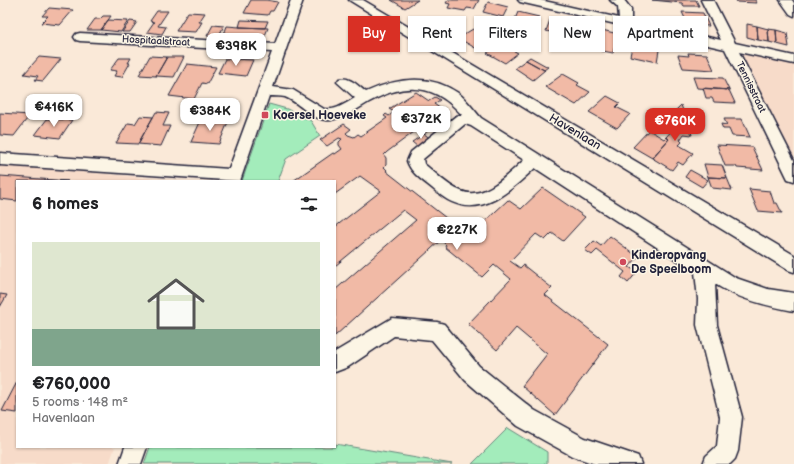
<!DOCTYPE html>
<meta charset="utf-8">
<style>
:root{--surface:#fff;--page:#f6f6f6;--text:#202124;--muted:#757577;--line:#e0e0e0;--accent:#d93025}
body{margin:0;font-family:"Balsamiq Sans",sans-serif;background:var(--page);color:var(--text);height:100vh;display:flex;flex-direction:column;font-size:15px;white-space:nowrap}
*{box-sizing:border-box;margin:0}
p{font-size:13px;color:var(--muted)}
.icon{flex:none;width:22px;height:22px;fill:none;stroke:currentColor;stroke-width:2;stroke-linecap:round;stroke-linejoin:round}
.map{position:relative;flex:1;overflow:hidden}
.sheet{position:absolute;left:16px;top:180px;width:320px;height:268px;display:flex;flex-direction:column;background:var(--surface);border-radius:0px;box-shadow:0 1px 3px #0004}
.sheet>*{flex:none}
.banner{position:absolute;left:348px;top:16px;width:380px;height:36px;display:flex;gap:8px}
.price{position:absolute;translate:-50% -34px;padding:0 9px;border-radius:8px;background:#fff;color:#222;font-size:13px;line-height:26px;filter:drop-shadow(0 1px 2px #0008)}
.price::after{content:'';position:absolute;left:50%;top:24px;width:12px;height:9px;margin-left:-6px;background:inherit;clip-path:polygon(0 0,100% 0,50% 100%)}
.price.selected{background:var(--accent);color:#fff}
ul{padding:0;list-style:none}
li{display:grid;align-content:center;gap:8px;height:212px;padding:0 16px}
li+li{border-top:1px solid var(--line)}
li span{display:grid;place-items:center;height:124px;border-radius:0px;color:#555}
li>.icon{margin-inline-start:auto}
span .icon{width:72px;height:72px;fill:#fffc;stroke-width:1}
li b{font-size:17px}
h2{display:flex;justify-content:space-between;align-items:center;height:48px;padding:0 16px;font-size:17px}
.tag{padding:0 14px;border-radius:0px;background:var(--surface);box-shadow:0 1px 3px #0004;font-size:14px;line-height:36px}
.tag.selected{background:var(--accent);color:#fff}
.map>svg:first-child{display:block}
</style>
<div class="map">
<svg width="794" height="464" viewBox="0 0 794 464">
<rect width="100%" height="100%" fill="#fae9d8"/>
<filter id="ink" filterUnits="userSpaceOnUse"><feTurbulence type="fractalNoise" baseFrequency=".025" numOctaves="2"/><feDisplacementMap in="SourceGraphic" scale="8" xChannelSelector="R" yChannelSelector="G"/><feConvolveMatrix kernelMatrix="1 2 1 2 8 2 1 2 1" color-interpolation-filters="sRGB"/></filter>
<g filter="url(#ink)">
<path fill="#f7dbc9" d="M743,53H746L794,62V162L741,57Z
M0,164L179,181H17V447H115L109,464H0Z"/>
<path fill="#a3ecbb" stroke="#62877b" d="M269,104L287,109L311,121L320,136L286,159L278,181H242Z
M508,428L547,452V464H472Z
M335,444L452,464H144L150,447H335Z"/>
<path fill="#f1baa6" stroke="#22223b" d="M251,0H266L278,2L273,11H270L268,15L244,13Z
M391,0H418L405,8Z
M448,0H479L474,9L467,8L465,11L448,8L450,4L446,3Z
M652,0H696L699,6H684L682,3Z
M736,0H755L757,3L737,2Z
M488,2L508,7L503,17L483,12Z
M49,8L73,10L60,25L41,23L48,16H42Z
M157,11H168L158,26L166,27L162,34L147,32L154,22L150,21Z
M188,12L205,13L199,22H202L196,32L176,31Z
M518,12L539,17L532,29L513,24Z
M682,12L703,13L709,26L688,25Z
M103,16H111L101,30H87L95,19H100Z
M108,20L128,21L121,32L101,30Z
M241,20L268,21L265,28L239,27Z
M550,20L572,25L569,36L546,31Z
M130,21L137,22L130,32H122Z
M747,24L757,26L758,40L747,37Z
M213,25L224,26L218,37L207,36Z
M227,26L239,27L268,28L264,38L247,37L248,35L224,34Z
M757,26L768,29L769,42L758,40Z
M589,27L602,30L598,46L580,42L584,31L587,32Z
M473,29L483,35L486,33L494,37L477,49L458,38Z
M768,29L776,30L777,44L769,42Z
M602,30L618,34L613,53L597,50Z
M776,30L787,33L789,47L777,44Z
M645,40L660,44L657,62L630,56L633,42L644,44Z
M493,43L497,46L490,51L485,49Z
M498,46L504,49L507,47L518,53L505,63L487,53Z
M688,53L707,54L714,70L683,68L678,55L689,56Z
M150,56L167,57L156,76L139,75Z
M39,57L61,59L43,81L35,80L38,76L24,74Z
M167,57H184L174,77L156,76Z
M530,57L548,67L544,70L526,60Z
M119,58H131L128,63H130L122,77L114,76L117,71L110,70Z
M225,59H232L253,60L246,76L218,73Z
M526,60L544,70H545L533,80L515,68Z
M187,64L216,67L207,84L202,83L194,99L169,96Z
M563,74L579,83L577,85L590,92L576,105L545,87Z
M693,77L723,78L729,90L697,88Z
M703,88L729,90L735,103L714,102L712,98H706Z
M416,92L429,101L435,97L440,100L434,104L448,114L424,134L418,129L387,152L384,155L386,158V165L384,167L387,170L386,171L469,236L508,200L521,209L543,188L585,217L563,241L552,233L545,240L536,234L510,261L520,268L523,265L552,288L545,295L608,344L555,415L522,386L547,354L516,328L497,350L468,324L511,279L494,265L482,277L445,247L446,245L441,240L335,336V290L416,220L403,210L335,266V227L381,191L360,176L335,194V181H293L333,153L335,154L342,149L339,145V142L342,139L339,138L327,146L320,140L344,124L351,129L346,133L348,135L354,137L358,134L361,136L387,118L384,116L386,114L389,116L394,112L389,109Z
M607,96L620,103L616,107L630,114L617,128L589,112Z
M681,105L692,135L684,134L680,140L682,142L679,145L693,153L683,165L678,162L672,170L652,158L669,139L666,137L677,125L667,119Z
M156,112L169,113L163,126H170L161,146L138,144Z
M0,113L30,115L14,136L0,135Z
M140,116L153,117L138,144L116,143L128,123L135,124Z
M47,119L72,120L60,138L35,135Z
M724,119H742L750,137L732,136L729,129H723L721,124L727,125Z
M201,120L228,122L219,144L191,142Z
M649,130L664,139L666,137L669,139L652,158L633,147Z
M424,134L430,138L418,147L412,142Z
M717,145L752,147L763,170L737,168L736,166H725Z
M704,164L722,165L727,178L708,177Z
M690,170L708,180L702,187L685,177Z
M0,176L68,181H17V201L0,199Z
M708,177L727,178L732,190L712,188Z
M749,189L770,191L774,203H777L782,213L758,211Z
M610,236L638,257L629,267L637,272L628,283L621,277L625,272L597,250L592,255L585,250L594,241L601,246Z
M0,294L7,295L0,307Z
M17,382V413L2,411Z"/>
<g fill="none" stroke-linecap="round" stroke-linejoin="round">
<g stroke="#22223b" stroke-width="3">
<path id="minor" d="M291,0H303L273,87L293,90L324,109C336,111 346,103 355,98L337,82L339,79C350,76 358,86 366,92C396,78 429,73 458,93C467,100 474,110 481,118L736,278L768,289L794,293V311C767,306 738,299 715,284L717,325L742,417L738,451L735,459L730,464H703L706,456L717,446L720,417L697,325L698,299L695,272L535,168C513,188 485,217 452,202C445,199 438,193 432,188C422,180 411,173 407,161L411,152L456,116L462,115C434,83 405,82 369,102C357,109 345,118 331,120C312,122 301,103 285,97C280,96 274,96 269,96L240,181L0,165V153L229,169L272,52L80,41L76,40L74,37L76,34L80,33L275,44ZM465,124L471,126L524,160C508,174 484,201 461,191C447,186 435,172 424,164L423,159Z
M349,0H363L794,255V272L788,270Z
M518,0H540L619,18L618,7L610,0H624L631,9V20L721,40L701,0H713L735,43L794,56V64L739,52L794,160V181L788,179L786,175L725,49L524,3L520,2Z
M780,0H792L794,3V16L790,14Z
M392,318L437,322L444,324L479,366L534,410L585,438L638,456L641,464H595L572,456L518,426L465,380L432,340L394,336L348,367L335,372V352Z
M125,447H147L141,464H119Z"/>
</g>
<use href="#minor" fill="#fcf5e5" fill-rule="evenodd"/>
</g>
</g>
<g fill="#d1495b" stroke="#fcf5e5" stroke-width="1.5">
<rect x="261" y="111" width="8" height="8" rx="2"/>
<circle cx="623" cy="262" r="4"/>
</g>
<g text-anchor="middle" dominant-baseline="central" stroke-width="3" stroke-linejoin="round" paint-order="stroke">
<g font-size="10" fill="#22223b" stroke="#fcf5e5">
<text transform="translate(156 41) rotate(3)">Hospitaalstraat</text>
<text transform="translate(751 87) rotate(64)">Tennisstraat</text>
</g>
<g font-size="12" font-weight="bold" fill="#22223b" stroke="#fcf5e5" text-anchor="start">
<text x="273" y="115">Koersel Hoeveke</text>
<text x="631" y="255">Kinderopvang<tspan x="631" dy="14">De Speelboom</tspan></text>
</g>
<g font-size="12" fill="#22223b" stroke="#fcf5e5">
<text transform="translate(575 132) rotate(31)">Havenlaan</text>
</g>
</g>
</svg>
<b class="price" style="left:236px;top:67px">€398K</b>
<b class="price" style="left:54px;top:128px">€416K</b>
<b class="price" style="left:210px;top:132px">€384K</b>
<b class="price" style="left:421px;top:140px">€372K</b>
<b class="price selected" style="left:675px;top:142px">€760K</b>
<b class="price" style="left:457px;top:251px">€227K</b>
<div class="banner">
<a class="tag selected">Buy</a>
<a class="tag">Rent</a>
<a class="tag">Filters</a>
<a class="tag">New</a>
<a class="tag">Apartment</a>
</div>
<section class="sheet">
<h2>6 homes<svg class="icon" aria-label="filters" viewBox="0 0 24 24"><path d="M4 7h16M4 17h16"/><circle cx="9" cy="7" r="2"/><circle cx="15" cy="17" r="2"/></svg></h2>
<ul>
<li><span style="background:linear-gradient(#dfe7d0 70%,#7fa58c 0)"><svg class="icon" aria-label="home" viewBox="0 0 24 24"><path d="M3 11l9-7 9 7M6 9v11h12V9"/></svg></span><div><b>€760,000</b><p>5 rooms · 148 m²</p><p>Havenlaan</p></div></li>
</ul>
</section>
</div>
